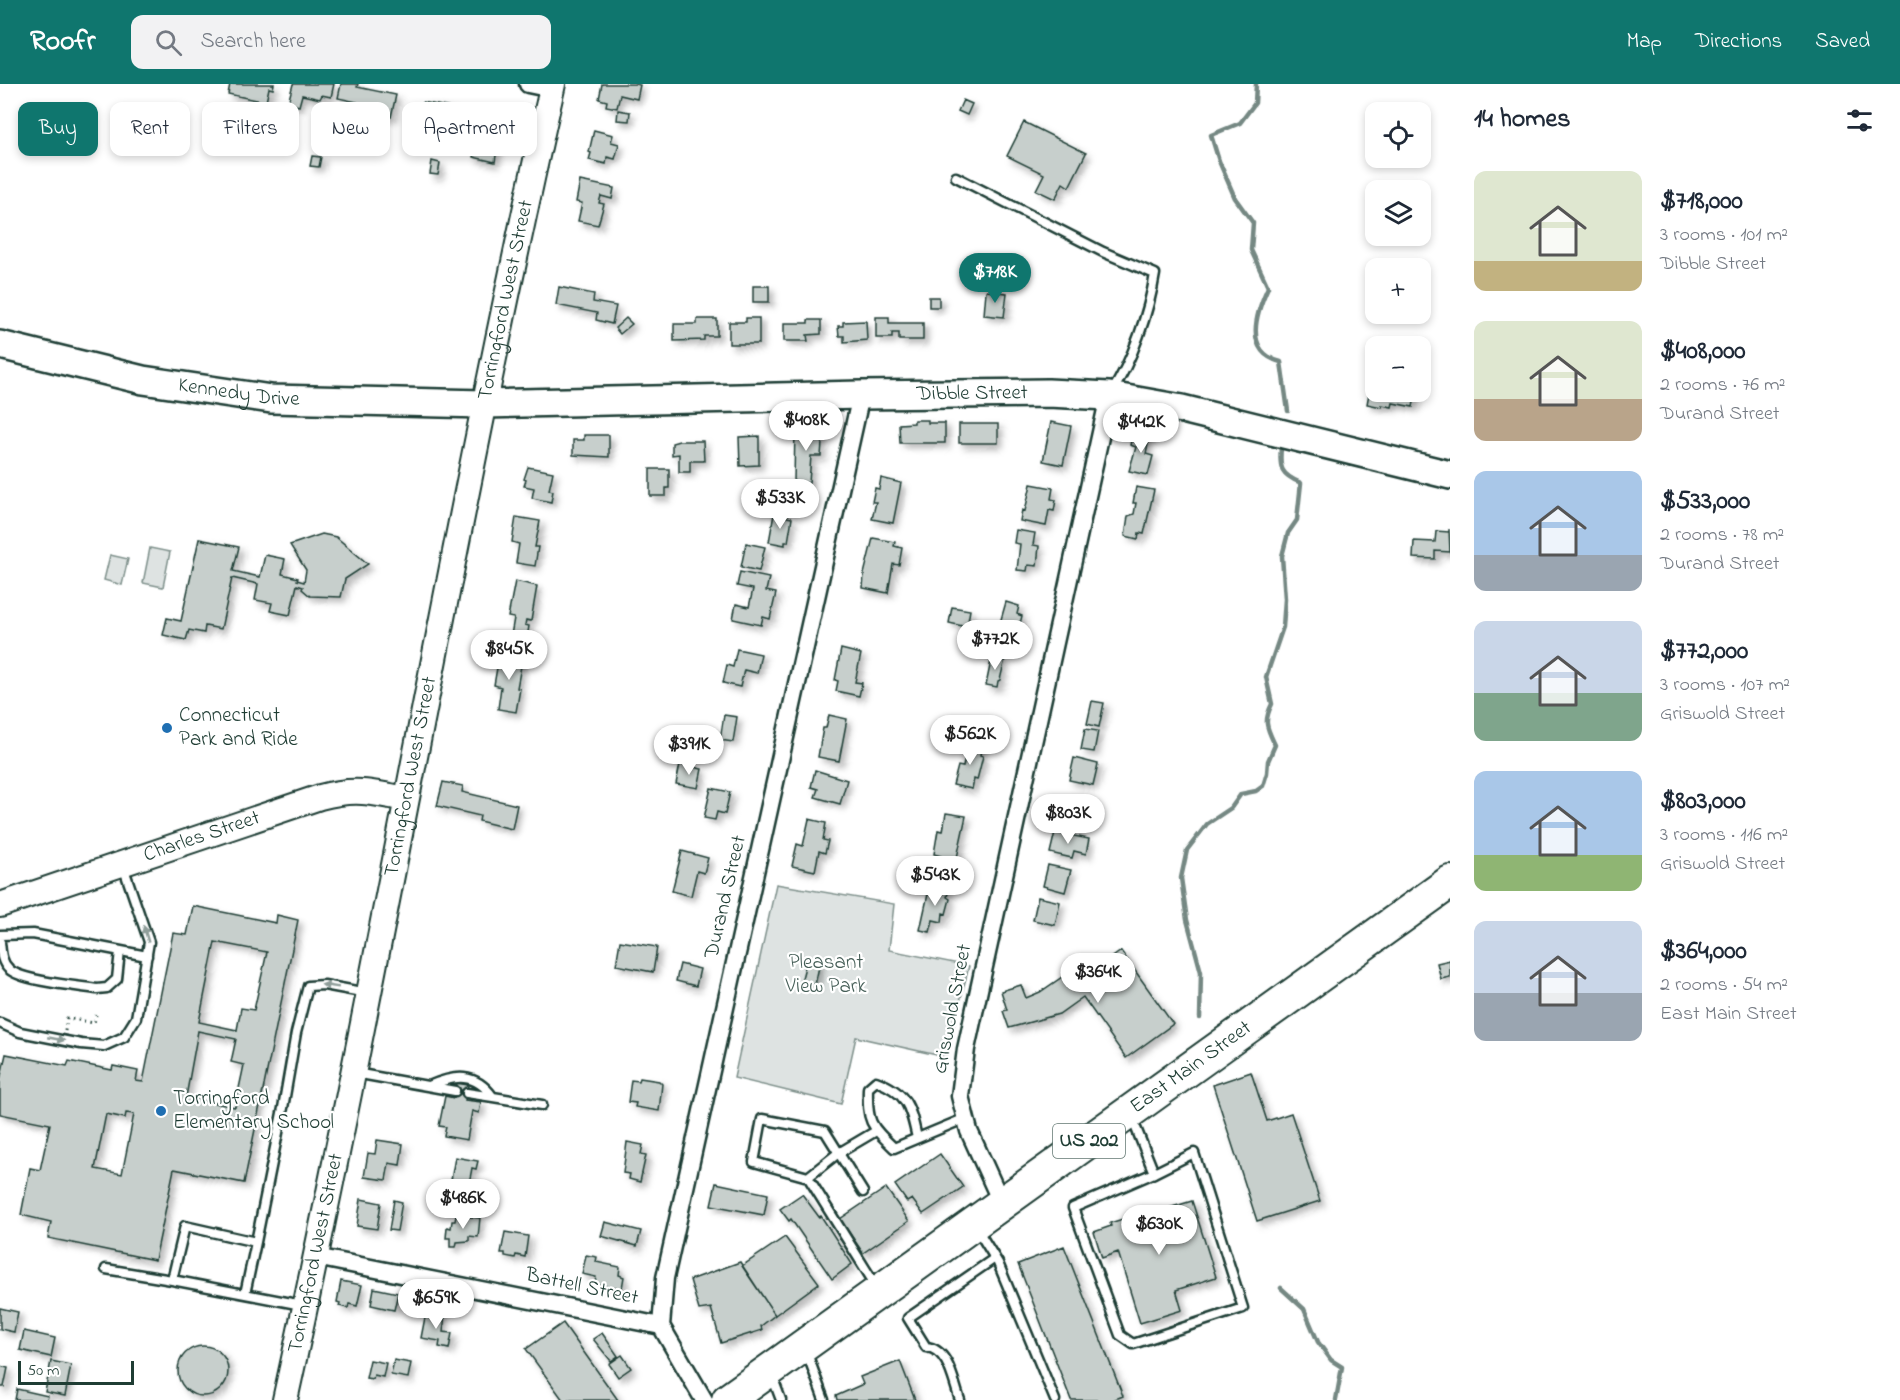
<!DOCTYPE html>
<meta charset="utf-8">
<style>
:root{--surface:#fff;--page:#f2f2f3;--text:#1f2937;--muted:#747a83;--accent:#0f766e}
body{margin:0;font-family:"Indie Flower",sans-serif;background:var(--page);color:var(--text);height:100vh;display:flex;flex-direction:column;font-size:22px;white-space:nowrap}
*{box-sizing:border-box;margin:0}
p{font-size:20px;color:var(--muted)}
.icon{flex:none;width:33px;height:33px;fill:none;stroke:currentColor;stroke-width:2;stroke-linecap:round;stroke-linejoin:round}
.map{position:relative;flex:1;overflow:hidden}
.panel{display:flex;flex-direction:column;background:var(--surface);width:450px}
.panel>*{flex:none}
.guide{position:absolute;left:18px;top:18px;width:570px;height:54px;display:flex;gap:12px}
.controls{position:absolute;left:1365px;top:18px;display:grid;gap:12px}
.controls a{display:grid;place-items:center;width:66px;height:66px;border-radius:12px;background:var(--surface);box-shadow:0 3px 9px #0003;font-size:30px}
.scale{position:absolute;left:18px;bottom:15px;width:116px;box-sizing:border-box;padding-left:6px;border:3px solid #1f3d34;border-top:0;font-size:16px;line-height:21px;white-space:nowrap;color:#1f3d34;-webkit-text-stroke:4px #fff;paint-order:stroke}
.price{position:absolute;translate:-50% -51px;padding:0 14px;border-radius:21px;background:#fff;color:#222;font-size:20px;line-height:39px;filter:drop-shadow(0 2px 3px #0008)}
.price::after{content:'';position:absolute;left:50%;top:36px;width:18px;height:14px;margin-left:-9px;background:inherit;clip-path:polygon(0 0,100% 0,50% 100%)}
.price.on{background:var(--accent);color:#fff}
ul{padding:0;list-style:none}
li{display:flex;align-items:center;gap:18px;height:150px;padding:0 24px}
li span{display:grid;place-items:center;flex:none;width:168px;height:120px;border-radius:12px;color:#555}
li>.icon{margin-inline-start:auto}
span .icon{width:72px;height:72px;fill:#fffc;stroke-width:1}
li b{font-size:26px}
h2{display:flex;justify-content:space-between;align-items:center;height:72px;padding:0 24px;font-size:26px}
.pill{padding:0 21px;border-radius:12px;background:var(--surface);box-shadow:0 3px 9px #0003;font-size:21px;line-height:54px}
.pill.on{background:var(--accent);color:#fff}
header{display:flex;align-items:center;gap:36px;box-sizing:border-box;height:84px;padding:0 30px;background:var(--accent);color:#fff}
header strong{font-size:28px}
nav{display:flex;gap:33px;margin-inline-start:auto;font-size:21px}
.search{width:420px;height:54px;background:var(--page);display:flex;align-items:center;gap:15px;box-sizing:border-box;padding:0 21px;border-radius:12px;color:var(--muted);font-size:22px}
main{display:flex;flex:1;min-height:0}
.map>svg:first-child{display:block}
</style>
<header>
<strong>Roofr</strong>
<div class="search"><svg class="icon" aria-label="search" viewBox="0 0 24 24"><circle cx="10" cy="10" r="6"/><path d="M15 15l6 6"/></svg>Search here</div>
<nav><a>Map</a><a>Directions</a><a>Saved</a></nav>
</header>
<main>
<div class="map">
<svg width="1450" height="1316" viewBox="0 0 1450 1316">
<defs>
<filter id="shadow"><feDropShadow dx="4.5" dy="4.5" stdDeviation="3" flood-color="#0004"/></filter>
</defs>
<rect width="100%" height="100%" fill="#fff"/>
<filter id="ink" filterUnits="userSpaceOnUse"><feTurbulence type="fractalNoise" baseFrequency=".0167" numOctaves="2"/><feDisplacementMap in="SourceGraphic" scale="12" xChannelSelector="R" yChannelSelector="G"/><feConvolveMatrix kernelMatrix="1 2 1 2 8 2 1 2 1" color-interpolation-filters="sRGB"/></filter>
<g filter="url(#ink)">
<path fill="#dee3e2" stroke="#7e908b" stroke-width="1.5" d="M150,464L170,468L163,503L143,499Z
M110,471L128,475L122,501L104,496Z
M776,800L894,820L889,866L969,882L946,973L856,953L841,1020L734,994Z"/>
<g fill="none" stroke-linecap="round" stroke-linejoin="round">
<path stroke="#758883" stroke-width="4.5" d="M1256,0L1255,19L1240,39L1211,51L1219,77L1235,114L1253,139L1251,166L1268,203C1256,229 1243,268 1281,278L1288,327
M1200,934L1201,888L1187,836L1181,794L1187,766L1207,740L1231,724L1241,710L1256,707L1263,702L1267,689L1268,677L1275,661C1267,644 1263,638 1272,620L1266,593L1283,543L1285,515L1282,472L1288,449L1297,436L1301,399C1281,391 1279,384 1281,364
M1281,1204L1304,1225L1318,1258L1331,1276L1342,1283L1336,1316"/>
</g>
<path fill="#c7cfcc" stroke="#1f3d34" stroke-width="1.5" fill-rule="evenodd" filter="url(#shadow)" d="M230,0H274L273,5L269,4L266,18L228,10Z
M293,0H334L331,13L322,11L320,15L302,11L299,22L288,19Z
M341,0H358L357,3L396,11L391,33L355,25L357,18L338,14Z
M602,0H636L640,1L637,15L620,11L617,24L606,22L607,17L599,15Z
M963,16L972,20L967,31L958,27Z
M423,18L451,24L447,46L418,40Z
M479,22L506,28L503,44H500L495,78L473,73L480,40L475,39Z
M618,26L630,28L629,37L617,36Z
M216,30L225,31L223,42L236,44L235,50L215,45Z
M1024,38L1086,69L1069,103L1063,99L1055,115L1036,106L1044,90L1007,72Z
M594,46L613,51L611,58L619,60L615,75L607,73L606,80L589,76L591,69L589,68Z
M312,72L321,73L319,83L310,82Z
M432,77L440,79L438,91L430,90Z
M580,97L614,104L612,115L601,112L599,119L604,120L598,141L578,137L582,119L576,118Z
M753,202H769V218H753Z
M559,203L594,210L593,218L616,222L612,240L596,236L597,229L556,221Z
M986,207L1007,209L1004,233L984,231Z
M929,213H939V223H929Z
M876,233H889V239H923V256H899V249H892V254H876Z
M626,234L632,240L620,250L615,244Z
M746,234H759V260H729V238H746Z
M697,235H717V252H704V256L674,257V240H697Z
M808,236H821V250L807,251L808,257H784V239H808Z
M866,237L867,256L844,258V252H839L838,242H843V238Z
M1371,299L1376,300V308H1416L1413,323L1393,319L1392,323L1382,321V323L1367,320Z
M914,336H928V339H945V359H900L899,340L914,339Z
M1051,338L1071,342L1063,381L1043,377Z
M959,340H998V359H959Z
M795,344L823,346L821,372H811L809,399L794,398Z
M1133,348L1150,351L1146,370L1153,372L1148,391L1129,387L1136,363L1130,361Z
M584,351H609V373L573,371V356H584Z
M759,352V381L740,382L739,353Z
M679,357H703L704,377H690V388H679V370L672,371V359Z
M528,383L553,388L549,406L553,407L551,418L532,414L534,404L524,402L526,396L524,395Z
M650,385H669V404H666V412H650Z
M881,394L901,399L893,439L872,435L876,418H872L875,404L879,405Z
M1031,400L1053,404L1051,415L1056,416L1054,427L1049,426L1046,442L1020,437L1022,426L1025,427Z
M751,402H767V414H751Z
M1136,403L1154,406L1144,450L1139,449L1138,455L1125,452L1128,432L1134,430L1136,419H1133Z
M774,430L792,434L788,458H785V461L769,458Z
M516,433L540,437L535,463H538L535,482L516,479L519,460L512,458Z
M1449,445L1450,468L1435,467V475L1413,474L1414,457L1435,458L1436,447L1449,448Z
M1016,446L1035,449L1033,461L1039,462L1037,482L1028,481L1027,487L1017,486L1020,460L1014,459Z
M322,450L336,453L368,480L345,495L341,513L310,512L302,505L303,503L297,501L290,531L270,527L272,519L255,516L258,500L232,494L221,545L205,542L204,549L189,546L186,556L163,551L167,534L181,537L199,455L239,463L233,487L260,493L265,471L285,475L282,490L298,494L297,496L304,498L306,486L290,461Z
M873,454L895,458L894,462L902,464L899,481L893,480L888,509L863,504L864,490Z
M746,459L765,463L759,487L741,483Z
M740,488L769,494L766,507L776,509L770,535L763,533L761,541L733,535L736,520L749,523L753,505L737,502Z
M515,497L537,502L531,537L526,536L525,541L529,542L526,560L510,557L514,534L508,533Z
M1006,518L1019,522L1017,530L1022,532L1017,551L998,546Z
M952,523L970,526L967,543L949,539Z
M737,565L761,570L757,589L744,586L740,603L723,599L727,581L733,583Z
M841,565L861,570L855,598L862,599L859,612L836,607L838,597L835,596Z
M503,568L523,571L517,604L520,605L516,628L498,625L501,603L494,601L498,578L501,579Z
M992,572L1005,575L1000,596L998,597L997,603L986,601Z
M1092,617L1104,619L1099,643L1087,640Z
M724,631L737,633L733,658L720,656Z
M829,631L847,635L839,677L818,673L823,644H826Z
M1085,645L1098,647L1094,668L1081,666Z
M968,656L982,659L980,671L983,672L977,696L974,695L972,705L953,701L958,682L963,683Z
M1074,674L1098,680L1093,701L1069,696Z
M680,680L702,685L698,704L676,700Z
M815,686L847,696L840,720L815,713L818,705L811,703Z
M443,698L463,702L462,708L517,721L512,745L479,737L480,732L437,722Z
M711,704L730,708L725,730L717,728L715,736L704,734Z
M1063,712L1089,718L1085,737L1058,731Z
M946,729L966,732L955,783L940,780L941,772L934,770L938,746L943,747Z
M809,735L826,739L823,756L828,757L825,769L819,767L815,787L792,782L797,760L803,762Z
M1055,748L1089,755L1086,770L1074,767L1072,774L1050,769Z
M682,767L708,774L704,789L697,787L691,812L672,807Z
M1048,781L1071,786L1065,808L1043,802Z
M930,801L949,805L947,813L950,815L946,830L943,829L942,838L933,836L930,848L920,846Z
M1038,813L1060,818L1055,841L1033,836Z
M193,822L276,839L277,831L298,836L244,1099L174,1085L155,1176L48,1154L51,1138L21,1131L30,1084L40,1086L50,1040L0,1030V996L6,970L67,982L69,977L112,986L113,982L138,987L136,997L143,998L173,849L187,851ZM215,858L267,868L254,926L241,924L237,946L199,938ZM198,947L236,955L231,978L244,981L235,1023L186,1013ZM126,1029L134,1030L122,1090L95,1085L106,1030L125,1034Z
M620,857L657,863L653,888L616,881Z
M1121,867L1173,940L1126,974L1083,913L1059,930L1009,944L1003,927L1007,926L1001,907L1021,901L1026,914L1040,908L1068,889L1077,899Z
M807,875L820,878L815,901L801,898Z
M1450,876V893L1441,895L1437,879Z
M680,880L700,885L696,902L676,897Z
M1251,988L1267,1037L1291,1029L1320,1117L1257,1137L1213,1001Z
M640,994L659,997L662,1000L659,1027L635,1023L636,1019L628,1018L631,996L639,997Z
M457,999L468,1001L465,1016L481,1018L479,1029L472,1027L467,1056L444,1052L446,1043L439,1042L445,1012L454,1014Z
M377,1056L403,1060L400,1081L389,1079L386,1096L364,1093L368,1069L375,1070Z
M627,1058L643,1061L641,1070L646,1071L640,1098L629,1095L630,1090L623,1089Z
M940,1070L963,1103L923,1130L912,1115L907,1118L895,1101Z
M455,1073L478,1077L476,1085L472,1084L468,1105L450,1102Z
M716,1099L768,1110L764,1131L711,1121Z
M886,1104L909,1137L863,1169L840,1135Z
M802,1110L819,1133L821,1132L852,1180L832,1195L791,1135L789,1137L780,1125Z
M361,1115L381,1119L377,1145L357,1142Z
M394,1116L402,1118L397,1147L389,1146Z
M1192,1117L1216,1193L1176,1206L1182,1226L1140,1239L1118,1168L1102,1174L1094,1148L1111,1142L1110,1139L1126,1134V1132L1153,1123L1154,1125L1158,1124L1159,1127Z
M456,1131L480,1134L478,1153L469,1152V1157L457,1158L456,1163H450V1154H446L447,1143L451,1144L452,1137H455Z
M605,1138L641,1147L637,1162L601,1152Z
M505,1148L528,1152L525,1173L516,1171L515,1174L505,1172V1169H501Z
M785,1153L819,1199L775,1231L742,1182Z
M1064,1162L1123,1312L1113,1316H1071L1018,1180Z
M586,1171L597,1173L596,1178L620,1183L619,1191L624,1193L622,1204L598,1201V1199L595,1198L596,1193L582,1190Z
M740,1178L775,1231L761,1242L762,1246L721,1259L711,1224L699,1226L690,1196Z
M341,1197L362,1201L357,1222L349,1220L348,1224L339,1222L340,1219L337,1218Z
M374,1204L398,1209L394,1226L371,1221Z
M0,1224L18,1228L14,1248L0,1245Z
M426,1228L445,1231L443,1248L452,1249L449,1265L439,1263L440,1257L421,1254Z
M563,1239L618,1316H563L526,1265Z
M24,1247L55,1254L51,1273L20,1266Z
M602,1249L618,1272L611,1277L593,1255Z
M178 1287a25 25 0 1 1 50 0a25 25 0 1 1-50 0Z
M622,1271L631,1284L618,1293L609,1280Z
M370,1276L386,1279L383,1293L374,1291L373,1295L366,1294Z
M394,1276L411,1279L408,1294L391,1291Z
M51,1277L71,1281L65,1312L45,1308Z
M900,1277L915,1316H837L836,1312L863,1300L860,1293Z
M0,1282L8,1284L4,1303H0Z
M17,1305L48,1312L47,1316H15Z"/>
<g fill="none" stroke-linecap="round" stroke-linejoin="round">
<g stroke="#1f3d34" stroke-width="13">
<path id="lane" d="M956,93L1103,168L1155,190C1149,228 1132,278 1111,309
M0,851L33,850L147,872
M0,858C1,867 1,878 9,885C21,897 77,902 97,905L107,904L117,895L120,867
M0,939L20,948L81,960L104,962L124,953L136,934L149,858L123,782
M355,989L455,1007
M429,1002C455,991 475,988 493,1013L467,1009
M493,1013L542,1021
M1132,1034L1154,1089L1073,1124L1120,1251L1133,1260L1243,1224L1194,1069L1154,1089
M917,1054C910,1023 908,1009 876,997L868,1004C867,1038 870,1041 894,1064L966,1034
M808,1093L837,1070L876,1047
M863,1108L825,1047L762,1035L754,1078L808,1093L876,1202
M977,1145L998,1179L1055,1316
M106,1185L172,1196
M245,1210L256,1158
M302,1221L172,1196L185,1142L256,1158L283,1024L296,949L308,902L324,901L367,909
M807,1269L824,1316
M772,1292L781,1316
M960,1316C953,1297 949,1265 926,1263L908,1234L995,1174"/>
</g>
<g stroke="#1f3d34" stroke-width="21">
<path id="street" d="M528,0L552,5
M1002,1120L969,1047L960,1012L966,965L1109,312
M316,1173L661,1242
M704,1316L661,1242L665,1194L861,311"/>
</g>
<g stroke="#1f3d34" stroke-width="28">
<g id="secondary">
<path id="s1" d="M0,821L320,713C353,704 372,708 405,715"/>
<path id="s2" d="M285,1316C381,879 454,437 553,0"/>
</g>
</g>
<g stroke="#1f3d34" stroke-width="32">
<g id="primary">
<path id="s3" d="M0,261L143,296L271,315L484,320L861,311L1048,309L1109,312L1182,325L1450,391"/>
</g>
</g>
<g stroke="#1f3d34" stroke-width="36">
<g id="highway">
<path id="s4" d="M728,1316L1450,798"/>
</g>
</g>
<path stroke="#1f3d34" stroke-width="3" stroke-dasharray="1.5 4.5" stroke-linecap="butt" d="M65,947L67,934L94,939L96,931"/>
<use href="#lane" stroke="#fff" stroke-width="8"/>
<use href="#street" stroke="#fff" stroke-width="16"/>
<use href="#secondary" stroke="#fff" stroke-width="24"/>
<use href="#primary" stroke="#fff" stroke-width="27"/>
<use href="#highway" stroke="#fff" stroke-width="32"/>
</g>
<defs><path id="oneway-solid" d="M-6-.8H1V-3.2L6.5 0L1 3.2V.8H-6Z" transform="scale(1.5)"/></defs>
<g fill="#8f9e9a">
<use href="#oneway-solid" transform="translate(146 850) rotate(-106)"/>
<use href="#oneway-solid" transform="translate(330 902) rotate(-171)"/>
<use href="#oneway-solid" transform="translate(56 955) rotate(11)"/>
</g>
</g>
<g fill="#1f6fb2" stroke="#fff" stroke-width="2">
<circle cx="167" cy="644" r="6"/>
<circle cx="161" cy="1027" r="6"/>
</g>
<g text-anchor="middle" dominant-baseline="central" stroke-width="4.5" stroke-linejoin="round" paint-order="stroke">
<rect fill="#fff" stroke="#627771" stroke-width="1.5" x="1053" y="1040" width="72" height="34" rx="4.5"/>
<g font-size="20" font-weight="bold" fill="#1f3d34">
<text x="1089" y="1057">US 202</text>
</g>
<g font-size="21" fill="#1f3d34" stroke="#fff">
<text stroke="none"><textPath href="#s2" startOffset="1122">Torringford West Street</textPath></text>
<text stroke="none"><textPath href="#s3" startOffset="244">Kennedy Drive</textPath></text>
<text stroke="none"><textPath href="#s3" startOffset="978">Dibble Street</textPath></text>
<text stroke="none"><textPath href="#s2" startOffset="636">Torringford West Street</textPath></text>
<text stroke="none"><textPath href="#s1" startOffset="213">Charles Street</textPath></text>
<text transform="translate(726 813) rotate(-77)">Durand Street</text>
<text transform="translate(953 925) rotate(-79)">Griswold Street</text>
<text stroke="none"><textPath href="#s4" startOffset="570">East Main Street</textPath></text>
<text stroke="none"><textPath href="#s2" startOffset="150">Torringford West Street</textPath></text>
<text transform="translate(582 1203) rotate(12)">Battell Street</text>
</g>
<g font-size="21" fill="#1f3d34" stroke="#fff" text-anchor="start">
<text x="179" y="632">Connecticut<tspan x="179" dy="24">Park and Ride</tspan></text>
<text x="173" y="1015">Torringford<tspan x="173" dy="24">Elementary School</tspan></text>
</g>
<g font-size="21" fill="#455e57" stroke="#fff">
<text x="826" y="879">Pleasant<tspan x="826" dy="24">View Park</tspan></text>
</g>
</g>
</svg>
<div class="controls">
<a><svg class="icon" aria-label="locate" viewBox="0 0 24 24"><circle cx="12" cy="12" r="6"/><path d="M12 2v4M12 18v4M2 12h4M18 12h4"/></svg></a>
<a><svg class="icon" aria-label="layers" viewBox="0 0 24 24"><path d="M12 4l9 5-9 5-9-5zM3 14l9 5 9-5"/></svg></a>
<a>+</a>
<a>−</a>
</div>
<div class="scale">50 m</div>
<b class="price on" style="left:995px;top:220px">$718K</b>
<b class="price" style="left:806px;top:368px">$408K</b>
<b class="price" style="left:1141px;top:370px">$442K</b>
<b class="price" style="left:780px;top:446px">$533K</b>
<b class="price" style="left:995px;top:587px">$772K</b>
<b class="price" style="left:509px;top:597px">$845K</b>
<b class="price" style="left:970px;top:682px">$562K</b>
<b class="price" style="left:689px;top:692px">$391K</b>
<b class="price" style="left:1068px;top:761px">$803K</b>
<b class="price" style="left:935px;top:823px">$543K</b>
<b class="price" style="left:1098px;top:920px">$364K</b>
<b class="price" style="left:463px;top:1146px">$486K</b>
<b class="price" style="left:1159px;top:1172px">$630K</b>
<b class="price" style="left:436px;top:1246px">$659K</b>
<div class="guide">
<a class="pill on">Buy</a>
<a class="pill">Rent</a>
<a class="pill">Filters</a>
<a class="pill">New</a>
<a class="pill">Apartment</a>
</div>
</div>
<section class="panel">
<h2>14 homes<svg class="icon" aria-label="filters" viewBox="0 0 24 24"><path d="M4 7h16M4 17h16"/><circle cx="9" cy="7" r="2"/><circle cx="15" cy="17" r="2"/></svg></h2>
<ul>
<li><span style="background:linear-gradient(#dfe7d0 75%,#c2b280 0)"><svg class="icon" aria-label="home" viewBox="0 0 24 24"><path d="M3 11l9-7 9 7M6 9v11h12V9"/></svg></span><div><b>$718,000</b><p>3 rooms · 101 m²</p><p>Dibble Street</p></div></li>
<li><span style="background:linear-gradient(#dfe7d0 65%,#b9a48a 0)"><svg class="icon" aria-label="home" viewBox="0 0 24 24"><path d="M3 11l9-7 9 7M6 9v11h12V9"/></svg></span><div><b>$408,000</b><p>2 rooms · 76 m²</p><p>Durand Street</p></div></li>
<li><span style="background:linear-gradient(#a9c7e8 70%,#9aa5b1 0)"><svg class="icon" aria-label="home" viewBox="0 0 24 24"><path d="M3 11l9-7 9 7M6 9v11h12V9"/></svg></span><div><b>$533,000</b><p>2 rooms · 78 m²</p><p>Durand Street</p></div></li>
<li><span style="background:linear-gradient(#c9d6e8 60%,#7fa58c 0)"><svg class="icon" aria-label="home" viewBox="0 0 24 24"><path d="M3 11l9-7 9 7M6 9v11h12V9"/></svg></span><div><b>$772,000</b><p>3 rooms · 107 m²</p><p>Griswold Street</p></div></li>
<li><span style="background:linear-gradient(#a9c7e8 70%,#8fb573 0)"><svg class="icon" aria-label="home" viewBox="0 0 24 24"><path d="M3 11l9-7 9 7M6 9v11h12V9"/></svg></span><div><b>$803,000</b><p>3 rooms · 116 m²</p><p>Griswold Street</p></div></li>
<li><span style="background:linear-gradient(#c9d6e8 60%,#9aa5b1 0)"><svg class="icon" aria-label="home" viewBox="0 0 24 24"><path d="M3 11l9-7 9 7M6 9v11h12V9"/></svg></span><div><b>$364,000</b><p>2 rooms · 54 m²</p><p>East Main Street</p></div></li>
</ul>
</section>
</main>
